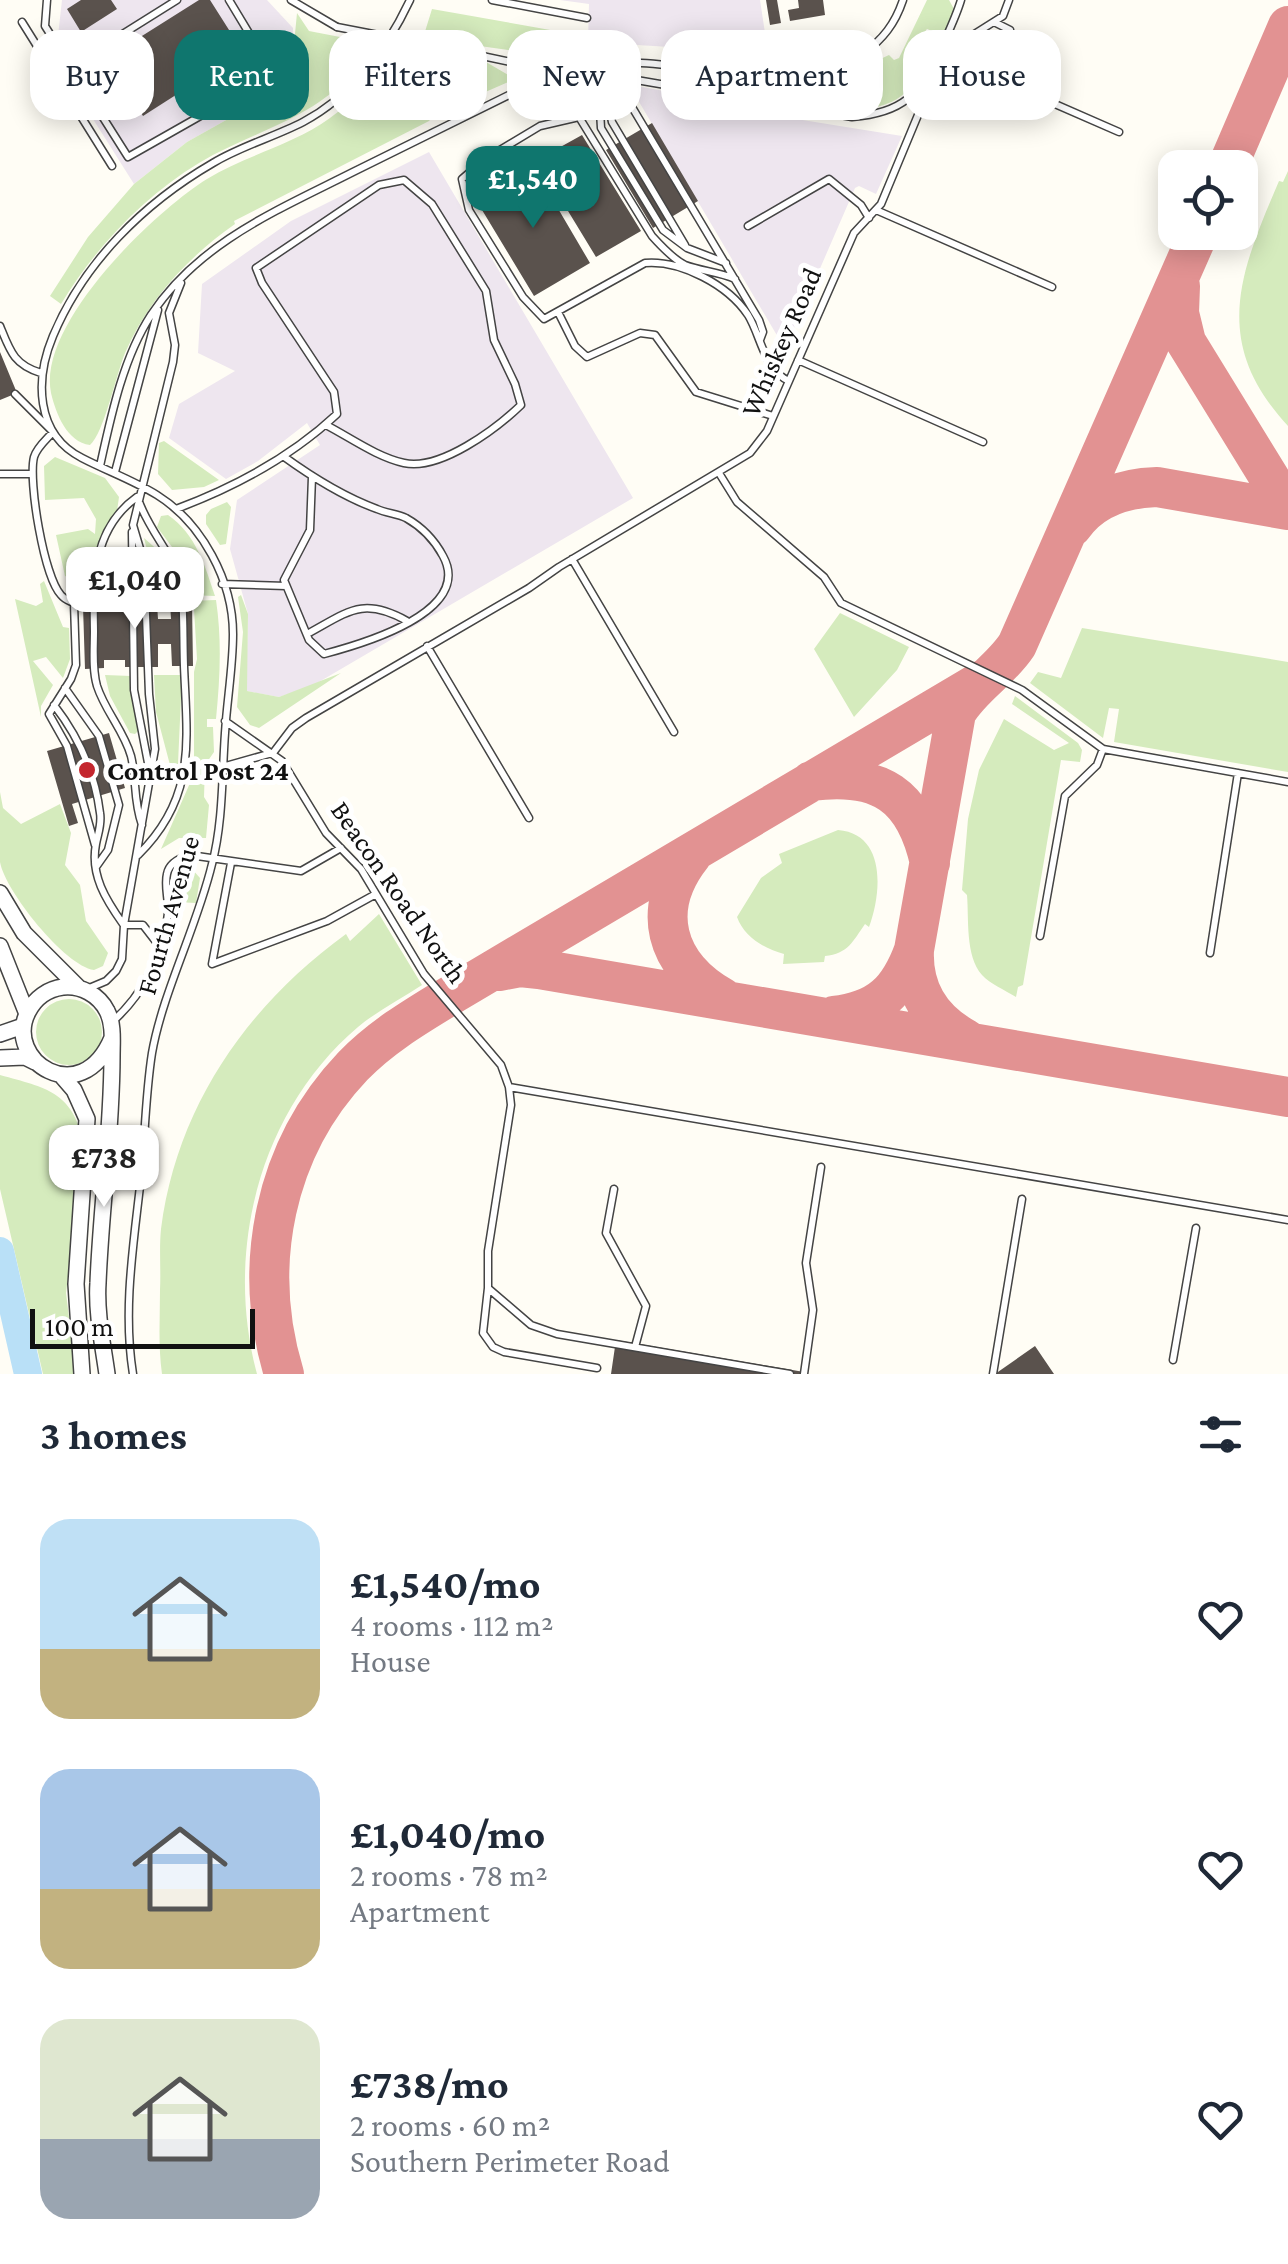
<!DOCTYPE html>
<meta charset="utf-8">
<style>
:root{--surface:#fff;--page:#f2f2f3;--text:#1f2937;--muted:#747a83;--accent:#0f766e}
body{margin:0;font-family:"Crimson Pro",serif;background:var(--page);color:var(--text);height:100vh;display:flex;flex-direction:column;font-size:38px;white-space:nowrap}
*{box-sizing:border-box;margin:0}
p{font-size:32px;color:var(--muted)}
.icon{flex:none;width:55px;height:55px;fill:none;stroke:currentColor;stroke-width:2;stroke-linecap:round;stroke-linejoin:round}
.map{position:relative;height:1374px;overflow:hidden}
.side{display:flex;flex-direction:column;background:var(--surface);flex:1}
.side>*{flex:none}
.guide{position:absolute;left:30px;top:30px;width:1230px;height:90px;display:flex;gap:20px}
.fabs{position:absolute;left:1158px;top:150px;display:grid;gap:20px}
.fabs a{display:grid;place-items:center;width:100px;height:100px;border-radius:20px;background:var(--surface);box-shadow:0 5px 25px #0003;font-size:50px}
.scale{position:absolute;left:30px;bottom:25px;width:225px;box-sizing:border-box;padding-left:10px;border:5px solid #111;border-top:0;font-size:28px;line-height:35px;white-space:nowrap;color:#111;-webkit-text-stroke:8px #fff;paint-order:stroke}
.price{position:absolute;translate:-50% -85px;padding:0 22px;border-radius:20px;background:#fff;color:#222;font-size:32px;line-height:65px;filter:drop-shadow(0 2px 5px #0008)}
.price::after{content:'';position:absolute;left:50%;top:60px;width:30px;height:22px;margin-left:-15px;background:inherit;clip-path:polygon(0 0,100% 0,50% 100%)}
.price.current{background:var(--accent);color:#fff}
ul{padding:0;list-style:none}
li{display:flex;align-items:center;gap:30px;height:250px;padding:0 40px}
li span{display:grid;place-items:center;flex:none;width:280px;height:200px;border-radius:30px;color:#555}
li>.icon{margin-inline-start:auto}
span .icon{width:120px;height:120px;fill:#fffc;stroke-width:1}
li b{font-size:42px}
h2{display:flex;justify-content:space-between;align-items:center;height:120px;padding:0 40px;font-size:42px}
.pill{padding:0 35px;border-radius:30px;background:var(--surface);box-shadow:0 5px 25px #0003;font-size:35px;line-height:90px}
.pill.current{background:var(--accent);color:#fff}
.map>svg:first-child{display:block}
</style>
<div class="map">
<svg width="1288" height="1374" viewBox="0 0 1288 1374">
<rect width="100%" height="100%" fill="#fffdf5"/>
<path fill="#eee6ef" d="M62,0H267L293,28L292,64L244,110L187,142L134,184L45,43L58,36Z
M560,0H760L768,53L588,42L589,4Z
M637,86L776,112L790,118L902,136L876,194L859,186L855,188L785,349L635,95Z
M429,152L633,498L312,686L279,697L246,691L248,614L230,549L237,500L320,445L307,423L258,461L226,479L169,438L179,404L235,371L198,353L202,284L291,221Z"/>
<path fill="#d5ebbd" d="M927,0H949L954,9L945,32L937,33L927,29L923,34L938,44C914,92 896,115 837,107L830,94L818,88L889,55L894,60L899,58Z
M432,9L584,36L586,48H541L537,54L423,38Z
M297,13L309,31L371,43C337,115 261,126 199,163C143,197 95,248 61,304L50,296L88,237L134,184L187,142L244,110L292,65Z
M991,30L1024,43L1033,77L1028,80L969,54L980,43L975,38Z
M398,47L486,62L515,79L435,114L429,121L234,221L235,224C188,257 148,300 125,353C116,375 104,433 90,445C67,442 56,414 51,393C37,324 154,212 207,179C246,155 293,145 330,118C357,99 379,73 398,47Z
M1288,171V426C1210,342 1240,272 1279,181L1283,182Z
M164,441L219,480L204,487L172,490L158,474L159,443Z
M55,457L105,478L119,497L117,511L78,582L65,576L56,535L88,529L95,534L96,519L84,498L45,500L44,466Z
M227,502L231,507L226,544L220,545L206,524V515L211,509Z
M168,515C196,534 205,566 215,596L189,595L181,559L157,527L161,516Z
M144,538L169,560L181,591H151V566Z
M44,581L63,627L69,628L70,659L63,678L46,657L33,661L53,685L41,706V717L15,599L36,606L43,602L40,584Z
M241,595L248,614L247,691L279,697L341,673L259,728L250,725L237,707L243,632L238,597Z
M216,600C222,640 220,679 216,719H207V727H213L214,752L205,765L204,797L209,805L206,838H179L161,849L190,783L194,760V672L197,659L194,609L190,607L189,601Z
M840,613L909,647L897,670L854,717L814,649Z
M1082,628L1288,662V772L1114,742L1119,709L1109,708L1103,738L1030,683L1038,672L1061,678Z
M105,675L131,676L138,731L135,734L130,733L110,696Z
M154,675H182L178,764L170,765L156,712Z
M1015,696L1078,743L1082,750L1080,762L1061,760L1023,985L1018,987L1016,997C1005,990 990,984 982,975C965,956 969,918 967,895L962,890L968,819L979,770L1004,719L1054,750L1069,743L1012,704Z
M0,792L3,808L21,824L60,804L71,833L65,865L80,885L86,921L108,953L103,966L94,970C65,966 5,891 0,862C0,840 0,814 0,792Z
M838,830C886,834 882,892 869,927L865,924C853,941 848,954 825,956L824,962L783,964L784,954C765,949 744,937 737,917L761,878L782,863L779,854Z
M184,869H192L200,878L196,903L176,902L174,881Z
M379,914L422,985C401,999 377,1011 358,1027C259,1111 224,1252 257,1374H162C158,1346 160,1318 160,1290C161,1270 159,1249 161,1229C177,1106 247,1006 346,934L350,941Z
M36 1032a33 33 0 1 1 66 0a33 33 0 1 1-66 0Z
M0,1075C47,1088 71,1091 84,1142L66,1293L76,1374H43L0,1189Z"/>
<g fill="none" stroke-linecap="round" stroke-linejoin="round">
<path stroke="#b9e0f7" stroke-width="28" d="M0,1251L28,1374"/>
<path stroke="#e29292" stroke-width="40" d="M1227,168L1288,26
M1180,286L1179,313L1186,342L1288,508
M1072,527C1092,498 1124,488 1157,487L1288,510
M811,781C880,772 915,795 930,863
M692,855C649,909 665,965 723,998
M914,950L956,713C972,686 1000,671 1017,645L1199,232
M499,971L520,967L539,969L1288,1097
M834,1016C879,1011 899,991 914,950C912,991 931,1020 966,1039
M284,1374C251,1266 274,1149 353,1066C380,1038 413,1018 446,998L988,677"/>
</g>
<path fill="#5a524d" d="M81,0H111L117,9L81,32L67,9Z
M199,0H210L243,52L143,116L107,58Z
M766,0H777L781,23L770,25Z
M798,0H823L825,15L790,21L788,10L799,8Z
M652,123L698,201L653,228L606,150Z
M582,135L641,231L596,257L537,160Z
M533,166L590,263L534,296L476,200Z
M0,352L17,393L0,400Z
M102,584H123L124,604H157L158,619H171L170,603H192L193,666H172L171,644H158V667H125V660H104V668L85,669L83,606L102,605Z
M109,733L125,788L72,804L78,823L69,826L47,751Z
M616,1340L804,1372V1374H611Z
M1035,1346L1054,1374H995Z"/>
<g fill="none" stroke-linecap="round" stroke-linejoin="round">
<g stroke="#444" stroke-width="9">
<path id="service" d="M47,0L45,26L128,157L232,98L255,77L261,53L229,0
M291,0L337,27
M492,0L587,18
M22,22L112,166
M994,22L1010,30
M435,46L539,68L572,70
M938,57L1003,16L1009,0
M612,64L607,98L612,122L685,245
M70,67L177,0
M584,71L852,117C903,113 919,95 940,51C947,35 956,17 961,0
M608,77L629,102L759,320L763,332L760,340
M607,98L600,111L601,128L663,230L687,248L726,263
M876,210L1052,287
M748,226L829,179L861,205L869,218
M735,279C719,272 701,271 685,265C673,259 661,246 652,236L579,117L540,126L485,159L462,179L469,210L523,297L544,319L645,263C681,260 728,285 748,315C761,336 764,370 789,381
M558,312L575,346L587,357L640,333L655,335L696,392L773,416
M0,326C10,351 14,365 41,373
M798,360L983,442
M15,394L53,432C46,440 37,447 34,457C28,481 44,577 61,595C65,600 67,600 74,603
M283,456C312,477 344,497 377,509C386,513 398,514 406,518C422,527 435,541 443,556C474,612 362,644 324,654L309,640L284,580L310,530L312,477
M100,466C111,416 123,358 151,315C199,242 278,210 353,172C410,144 466,116 523,88C561,73 600,61 641,63C717,66 795,105 863,54C883,39 895,24 903,0
M115,472L158,310
M719,473L737,502L824,577L841,603L1022,690L1103,749L1288,782
M0,474H32
M137,497C92,529 93,581 94,631C94,649 92,669 97,686C105,711 124,731 131,756C137,780 133,800 142,825
M138,499C148,529 170,551 181,580C184,609 183,637 184,666C187,741 197,797 138,855
M176,509C235,487 291,457 337,414L334,392L262,283L256,268L379,185L404,180L432,204L486,291L494,340L515,384L521,405C496,429 440,471 404,463C377,457 351,438 326,425
M132,532L134,690L149,768
M95,557L76,591L74,603L76,665L71,679L49,714L67,746L95,845
M572,559L674,732
M222,584L286,586
M307,634C348,612 362,596 407,621
M427,646L529,818
M65,688L99,736L119,805L108,850L96,867
M54,705C78,736 95,773 100,813C102,824 98,833 96,844C90,875 106,900 123,924
M225,721L282,761L326,833L361,869L424,974L501,1065L509,1087L511,1105L488,1251V1288L483,1333L493,1347L504,1352L597,1368
M273,753L292,728L306,718L529,588L559,567L750,453L767,431L854,233L881,204L918,115L968,66L1119,132
M222,767L272,753
M231,863L212,964L327,921L376,894
M124,925H143L160,947
M1040,936L1065,796L1097,765L1103,749
M1210,953L1238,773
M87,989L106,981L116,971L122,959L124,925L155,749L149,694L144,562L133,525L173,362L175,345L169,313L181,283
M112,1022C142,996 165,953 168,913C169,900 164,886 167,874C169,863 179,858 190,855L301,871L341,848
M509,1087L1288,1220
M614,1189L606,1233L646,1306L635,1347
M489,1289L531,1325L557,1334L790,1374
M1173,1360L1196,1228
M133,1374C122,1306 135,1236 142,1168C145,1130 146,1091 152,1053C163,991 197,927 212,864C223,823 222,775 225,733C227,700 233,667 233,634C233,581 202,523 157,495C133,480 107,471 82,458C35,434 35,379 53,336C84,262 144,203 213,163C241,146 274,137 303,122C352,96 387,49 410,0
M804,1374L813,1310L806,1263L821,1167
M993,1374L1022,1199"/>
</g>
<g stroke="#444" stroke-width="18">
<path id="tertiary" d="M0,893L24,933L78,987
M0,946L27,1014
M0,1034L23,1026
M0,1058L25,1057L35,1062
M61,1075L74,1090L87,1119L76,1284L82,1374
M107,1374C103,1345 96,1313 98,1283C101,1207 112,1132 112,1056C112,1042 114,1024 107,1011C99,995 81,985 63,987C48,989 35,998 28,1012C3,1060 81,1112 112,1038"/>
</g>
<use href="#service" stroke="#fff" stroke-width="6"/>
<use href="#tertiary" stroke="#fff" stroke-width="15"/>
<g stroke="#444" stroke-width="9" stroke-linecap="butt">
<path id="service-bridge" d="M337,27L435,46"/>
</g>
<use href="#service-bridge" stroke="#fff" stroke-width="6"/>
</g>
<circle fill="#c4262e" stroke="#fff" stroke-width="4" cx="87" cy="770" r="10"/>
<g text-anchor="middle" dominant-baseline="central" stroke-width="10" stroke-linejoin="round" paint-order="stroke">
<g font-size="28" fill="#111" stroke="#fff">
<text transform="translate(781 342) rotate(-66)">Whiskey Road</text>
<text transform="translate(399 892) rotate(55)">Beacon Road North</text>
<text transform="translate(168 915) rotate(-74)">Fourth Avenue</text>
</g>
<g font-size="28" font-weight="bold" fill="#111" stroke="#fff" text-anchor="start">
<text x="107" y="770">Control Post 24</text>
</g>
</g>
</svg>
<div class="fabs">
<a><svg class="icon" aria-label="locate" viewBox="0 0 24 24"><circle cx="12" cy="12" r="6"/><path d="M12 2v4M12 18v4M2 12h4M18 12h4"/></svg></a>
</div>
<div class="scale">100 m</div>
<b class="price current" style="left:533px;top:231px">£1,540</b>
<b class="price" style="left:135px;top:632px">£1,040</b>
<b class="price" style="left:104px;top:1210px">£738</b>
<div class="guide">
<a class="pill">Buy</a>
<a class="pill current">Rent</a>
<a class="pill">Filters</a>
<a class="pill">New</a>
<a class="pill">Apartment</a>
<a class="pill">House</a>
</div>
</div>
<section class="side">
<h2>3 homes<svg class="icon" aria-label="filters" viewBox="0 0 24 24"><path d="M4 7h16M4 17h16"/><circle cx="9" cy="7" r="2"/><circle cx="15" cy="17" r="2"/></svg></h2>
<ul>
<li><span style="background:linear-gradient(#bfe0f5 65%,#c2b280 0)"><svg class="icon" aria-label="home" viewBox="0 0 24 24"><path d="M3 11l9-7 9 7M6 9v11h12V9"/></svg></span><div><b>£1,540/mo</b><p>4 rooms · 112 m²</p><p>House</p></div><svg class="icon" aria-label="heart" viewBox="0 0 24 24"><path d="M12 20l-8-8c-3-5 5-10 8-4 3-6 11-1 8 4z"/></svg></li>
<li><span style="background:linear-gradient(#a9c7e8 60%,#c2b280 0)"><svg class="icon" aria-label="home" viewBox="0 0 24 24"><path d="M3 11l9-7 9 7M6 9v11h12V9"/></svg></span><div><b>£1,040/mo</b><p>2 rooms · 78 m²</p><p>Apartment</p></div><svg class="icon" aria-label="heart" viewBox="0 0 24 24"><path d="M12 20l-8-8c-3-5 5-10 8-4 3-6 11-1 8 4z"/></svg></li>
<li><span style="background:linear-gradient(#dfe7d0 60%,#9aa5b1 0)"><svg class="icon" aria-label="home" viewBox="0 0 24 24"><path d="M3 11l9-7 9 7M6 9v11h12V9"/></svg></span><div><b>£738/mo</b><p>2 rooms · 60 m²</p><p>Southern Perimeter Road</p></div><svg class="icon" aria-label="heart" viewBox="0 0 24 24"><path d="M12 20l-8-8c-3-5 5-10 8-4 3-6 11-1 8 4z"/></svg></li>
</ul>
</section>
